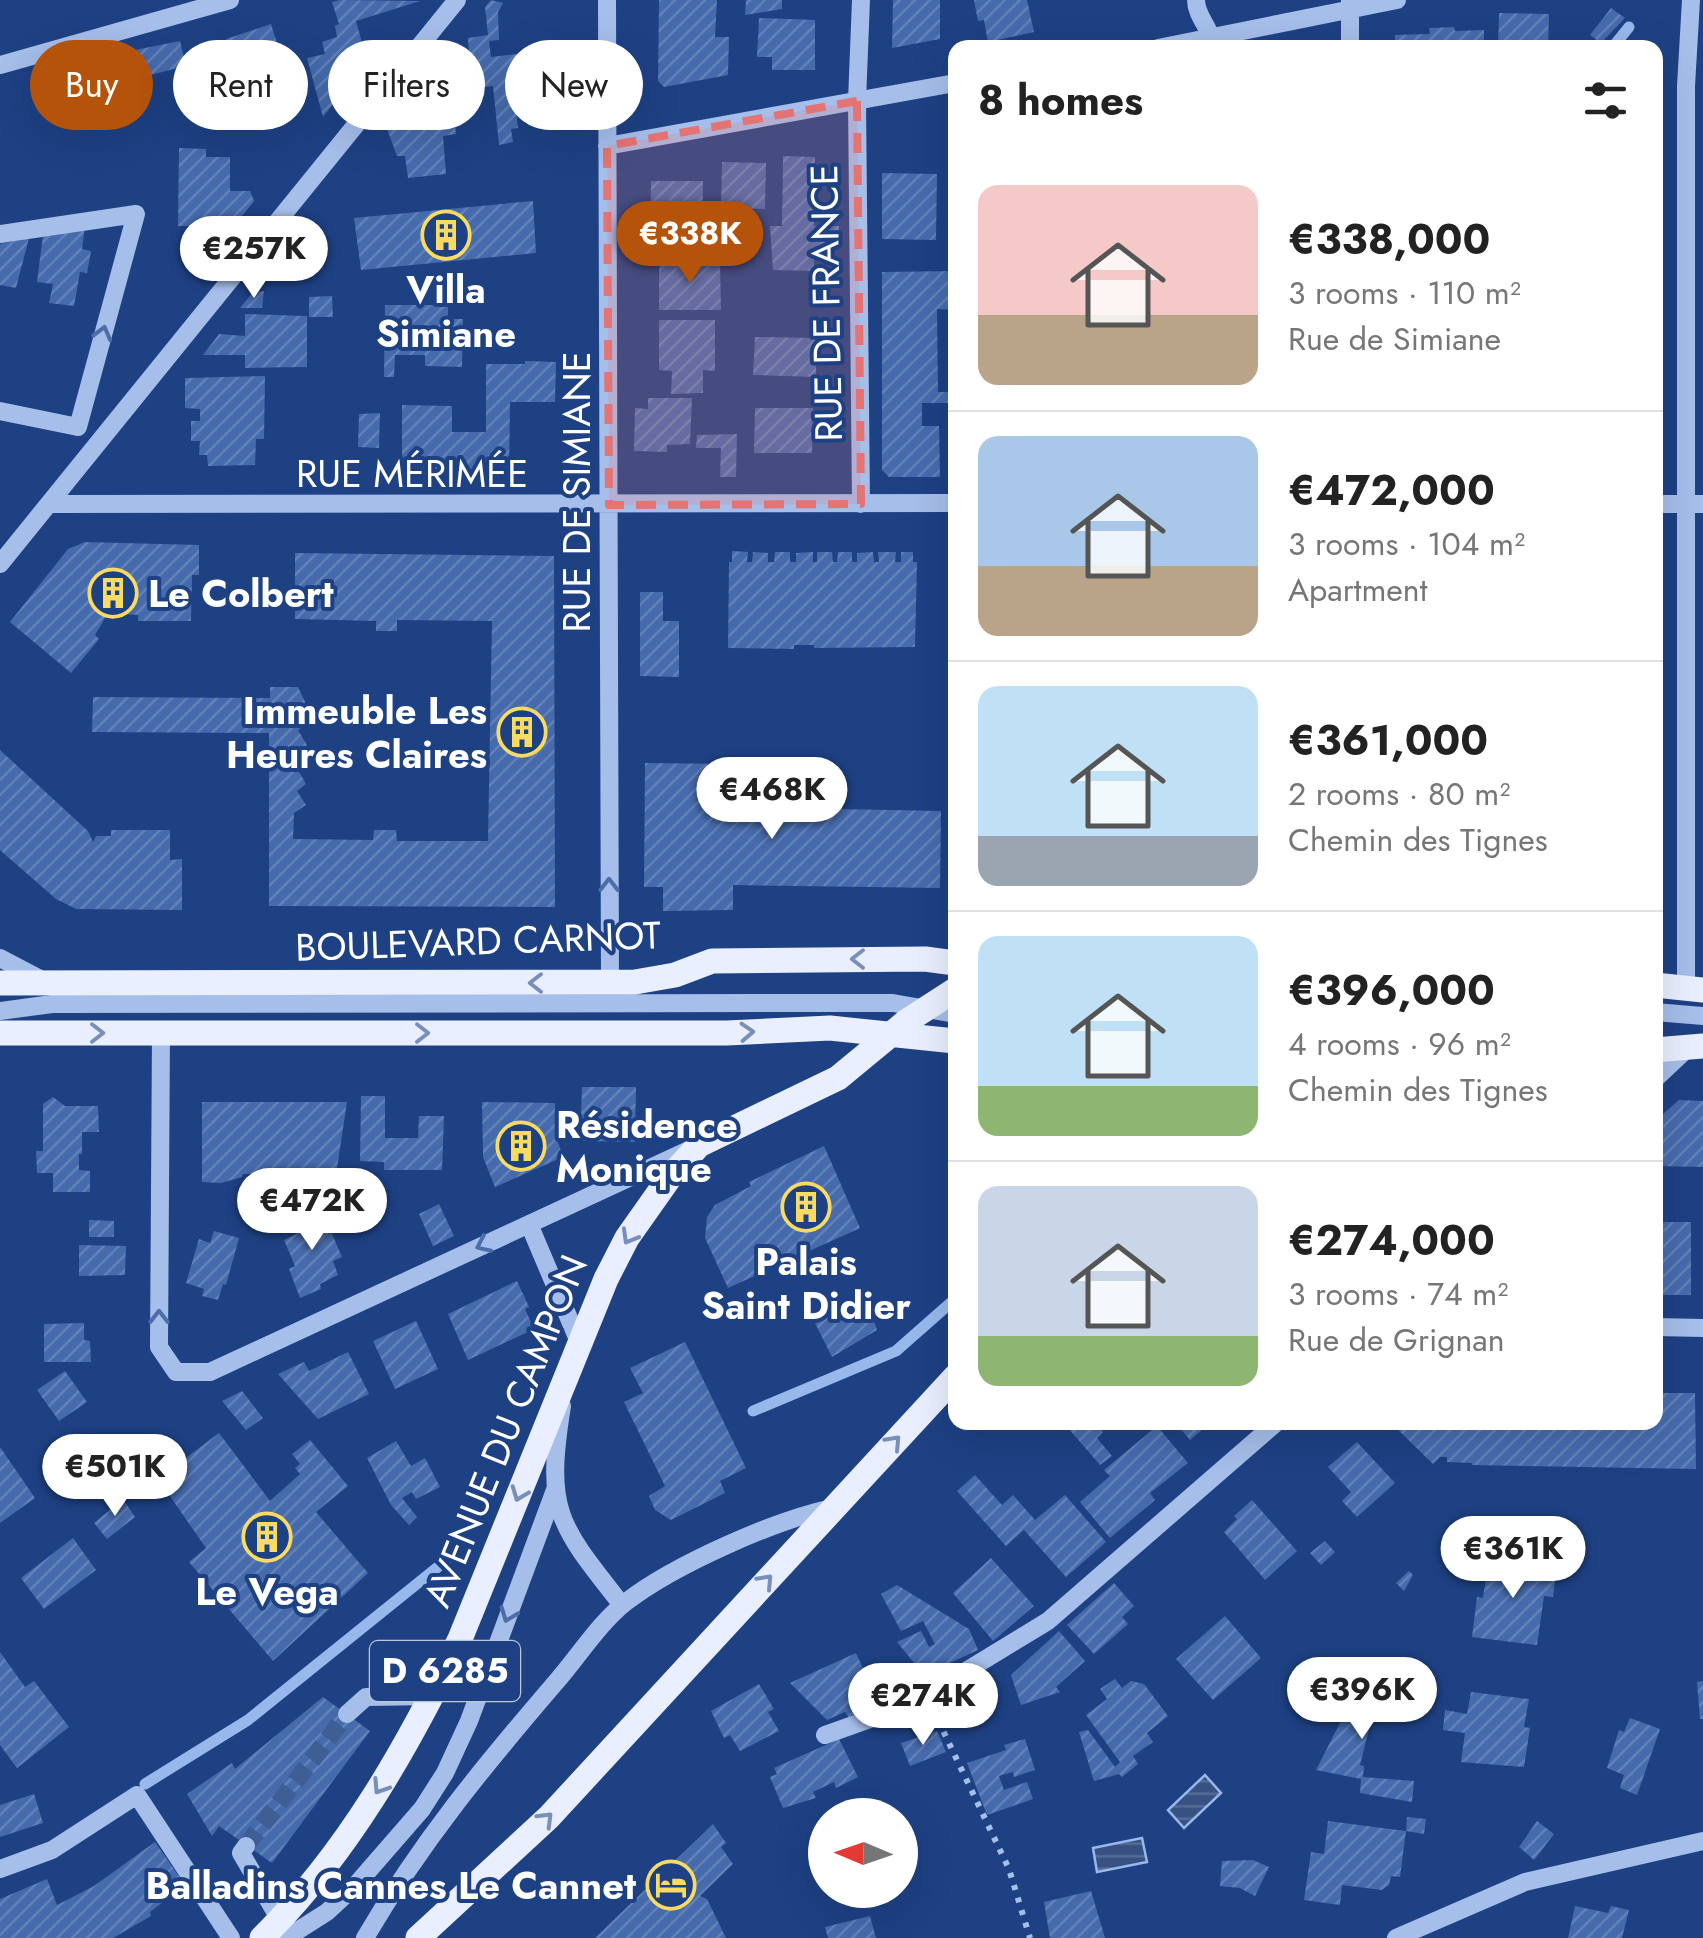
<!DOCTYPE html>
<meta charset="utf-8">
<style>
:root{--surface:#fff;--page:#f2f2f2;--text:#222;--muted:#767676;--line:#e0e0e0;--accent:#b45309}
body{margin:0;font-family:Jost,sans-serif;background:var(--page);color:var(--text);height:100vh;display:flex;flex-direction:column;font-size:38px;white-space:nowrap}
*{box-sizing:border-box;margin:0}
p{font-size:32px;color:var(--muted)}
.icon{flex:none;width:55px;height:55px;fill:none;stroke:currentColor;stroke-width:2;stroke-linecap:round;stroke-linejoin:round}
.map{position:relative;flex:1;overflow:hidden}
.drawer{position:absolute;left:948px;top:40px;width:715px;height:1390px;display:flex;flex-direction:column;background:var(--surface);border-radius:20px;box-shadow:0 10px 40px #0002}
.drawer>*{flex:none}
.top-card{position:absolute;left:30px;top:40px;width:768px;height:90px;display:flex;gap:20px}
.needle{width:65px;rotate:272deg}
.tools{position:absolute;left:808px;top:1798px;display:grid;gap:20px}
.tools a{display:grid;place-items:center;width:110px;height:110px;border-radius:50%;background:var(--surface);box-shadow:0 10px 40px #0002;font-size:50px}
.price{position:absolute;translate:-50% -85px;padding:0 22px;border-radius:35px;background:#fff;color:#222;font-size:32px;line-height:65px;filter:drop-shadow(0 2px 5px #0008)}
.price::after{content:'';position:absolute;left:50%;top:60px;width:30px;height:22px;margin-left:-15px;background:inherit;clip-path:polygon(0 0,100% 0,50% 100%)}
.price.current{background:var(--accent);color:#fff}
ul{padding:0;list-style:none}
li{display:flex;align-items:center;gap:30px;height:250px;padding:0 30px}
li+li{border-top:2px solid var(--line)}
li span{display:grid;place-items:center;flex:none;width:280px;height:200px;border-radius:20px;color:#555}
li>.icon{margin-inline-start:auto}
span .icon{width:120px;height:120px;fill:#fffc;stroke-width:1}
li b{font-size:42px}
h2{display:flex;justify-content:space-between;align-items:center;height:120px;padding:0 30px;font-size:42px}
.chip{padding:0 35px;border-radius:45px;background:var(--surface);box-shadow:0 10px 40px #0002;font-size:35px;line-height:90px}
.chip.current{background:var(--accent);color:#fff}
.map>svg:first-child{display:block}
</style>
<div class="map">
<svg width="1703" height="1938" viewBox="0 0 1703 1938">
<defs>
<pattern id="water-rules" width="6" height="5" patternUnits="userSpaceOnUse" patternTransform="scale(2.5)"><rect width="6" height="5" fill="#365182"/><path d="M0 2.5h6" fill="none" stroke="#546b95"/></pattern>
<pattern id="building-hatch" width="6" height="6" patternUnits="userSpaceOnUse" patternTransform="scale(2.5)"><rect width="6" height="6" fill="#466bad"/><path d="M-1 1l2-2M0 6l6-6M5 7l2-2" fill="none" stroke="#6281b9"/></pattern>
</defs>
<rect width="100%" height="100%" fill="#1e4184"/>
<path fill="url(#water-rules)" stroke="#98b8ec" stroke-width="2.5" d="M1205,1775L1221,1793L1184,1828L1168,1810Z
M1142,1838L1147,1862L1097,1872L1093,1848Z"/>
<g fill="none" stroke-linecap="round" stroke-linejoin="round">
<path stroke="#98b8ec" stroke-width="11" d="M1612,48L1629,27
M753,1411L896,1351L955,1299
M145,1784L248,1720L454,1554"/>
</g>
<path fill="url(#building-hatch)" d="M340,0L420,1L356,21L367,61L323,117L307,58L325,54L322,42L337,37L335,26L339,24L332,2Z
M491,0L503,3L498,12L499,40L489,41L491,57L550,50L557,106L516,111L518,128L511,129L513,142L499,145L493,86L471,89L472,98L438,99L437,95L433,96L435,109L453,108L456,134L443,136L446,174L408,178L405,156H397L387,129L434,71L453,70L454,57L469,55L468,38L488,35L485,7Z
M659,0H717L715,37H729L728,75L664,87L658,81Z
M746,0H782V9L745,15Z
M893,0H940V39L892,48Z
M974,0H1027L1034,32L988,42L984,20L978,21Z
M1611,8L1625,18L1601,43L1590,35Z
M1499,13L1549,14L1548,48H1498Z
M759,18L815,20V70H772V57H757Z
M271,24L286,72L272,78L279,107L250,117L231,57L222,60L218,47L227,45L226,39Z
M1454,27L1455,31L1484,30V48H1395V35L1430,34L1429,28Z
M180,41L186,66L142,77L135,50Z
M179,148L206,149V157H230V191H250L254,201L234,226H178Z
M783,156L815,157L814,226H839L840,247H814V271L773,270L770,226H782Z
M722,162L766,163L765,209L721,208Z
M882,173L937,174L936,240L882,239Z
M651,181H703L702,232L650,231Z
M533,201L536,253L361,270L354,218Z
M85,226L82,249L91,251L87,273L80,272L74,306L49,303L53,284L37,282L43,235Z
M29,238L16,288L0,285V244Z
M659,261H720L721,310H659Z
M955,271V310L937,309L938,392H955V403H922V426H939L940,477H889L882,470V272Z
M264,291L262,308H240L253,292Z
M332,296L333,317H309V297Z
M385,305H448V319H463L462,367L425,366V355H395L394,377H384Z
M245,314L307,316V367L245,368V355H203L219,334L245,336Z
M659,320H715V371L703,370V393L671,394L672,371L659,370Z
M755,337L816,338V377L753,375Z
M525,361L556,362L555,402H510L509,476H402V405L452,406V432H486V364H525Z
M265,376L264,439H256L255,465L208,466L207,455H199L200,441H191V421H200V409L185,408V378Z
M648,398H692L690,444L667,445V452L634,451L635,408L648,409Z
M755,408H813L812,453H754Z
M380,413L379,448L358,447L359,414Z
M737,434L736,477H720L721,448H696L697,435Z
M85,542L199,545V575H192L191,621H138V615L122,614L121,610L105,618L95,635L99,639L71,673L10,622L68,549Z
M732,551L748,552L747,562H752L753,552L768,553V562H774L775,552H790V562H796V553L813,552V562H817V552H832L833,562H837L838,552H852V562H857V553L873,552L874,562H879L878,552H896L895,562H901V552H913V562H917L915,647L814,648V645H794V649L728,648L729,562H732Z
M295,553L554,556L555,907L269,906V733L92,732L93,697L270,698V687H298L307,706L300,711L307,724L298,730L307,745L298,751L306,765L298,770L306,784L297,791L306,805L294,813L293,839L373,840L374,830H396L397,841H488L492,621L397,620V631H376V621L295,619Z
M640,592H663V621H679V677L640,676Z
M0,750L88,831L93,842L96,836H111V830H170V860L182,859V910L76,909L56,899L0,850Z
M645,763L735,764L736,807L941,811L940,888L733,885V910L663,911V887H644Z
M582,1087H636L635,1142L580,1141Z
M361,1096H385V1138H418L419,1116H444L442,1170H384V1162L360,1161Z
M53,1097L65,1106H98L99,1132H82V1154H79V1170L90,1171V1192H53V1173H37L36,1151H43V1104Z
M1679,1100L1703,1101V1167L1655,1166V1121Z
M202,1102H347L334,1188L266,1199L267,1174H243L242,1177L221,1183L202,1182Z
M482,1102L555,1103L556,1136L563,1157L495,1187L483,1157Z
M824,1146L860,1228L728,1288L705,1238L707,1217L715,1205L751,1186L749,1182Z
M439,1204L454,1236L433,1246L419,1214Z
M321,1208L342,1257L333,1261L338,1275L320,1284L321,1289L300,1298L289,1269L295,1266L284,1240L298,1233L292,1221Z
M89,1220L114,1221V1237H89Z
M1655,1222H1691V1295H1655Z
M214,1231L239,1238L226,1285L223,1284L218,1300L202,1296L204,1289L186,1283L199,1239L210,1243Z
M79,1245L126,1246L125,1275L79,1276Z
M517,1281L529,1307L525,1309L534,1329L468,1360L448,1314Z
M864,1293L877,1330L832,1357L815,1323Z
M416,1321L438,1369L395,1389L373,1341Z
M84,1323V1340L90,1341L91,1362H44V1324Z
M685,1342L746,1468L720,1481L725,1493L671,1520L655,1510L649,1496L665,1486L624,1402L643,1393L630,1368Z
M348,1352L369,1394L318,1419L278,1374L304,1362L309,1371Z
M65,1371L87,1402L59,1421L37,1390Z
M242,1391L263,1418L246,1430L222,1401Z
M1655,1393H1695L1696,1469L1472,1465V1463L1447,1462V1457H1440L1433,1464L1390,1422H1655Z
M1072,1422H1094L1103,1432L1097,1438L1112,1456L1100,1465L1067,1427Z
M1175,1422H1211L1190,1440Z
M1157,1426L1188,1463L1150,1493L1155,1500L1110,1538L1080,1502L1110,1476L1104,1470Z
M219,1433L270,1501L300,1474L295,1468L300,1464L292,1454L310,1440L348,1486L316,1512L368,1573L273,1661L189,1562L206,1548L158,1479Z
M396,1441L411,1466L425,1458L440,1487L416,1499L412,1492L402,1498L417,1517L409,1525L391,1505L367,1458Z
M1357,1442L1395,1483L1357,1517L1342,1501L1351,1492L1328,1467Z
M0,1447L35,1498L0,1523Z
M975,1475L1002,1505L1013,1495L1035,1520L1065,1495L1106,1542L1066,1577L1024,1530L1006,1546L957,1491Z
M123,1499L135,1517L107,1539L94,1523Z
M1252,1500L1297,1551L1265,1580L1224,1532L1237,1519L1234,1516Z
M73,1538L96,1570L44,1609L21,1578Z
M1325,1541L1335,1552L1321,1565L1310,1553Z
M1489,1557L1557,1565L1553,1597L1544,1596L1537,1645L1472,1637L1477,1597L1483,1598Z
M991,1558L1034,1606L993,1641L953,1593Z
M1409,1571L1413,1575L1404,1591L1396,1583Z
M1114,1583L1134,1606L1122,1617L1128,1624L1094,1654L1067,1625Z
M897,1585L969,1629L978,1650L924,1675L897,1642L921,1631L929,1647L935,1644L923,1621L901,1631L881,1594Z
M1225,1616L1261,1658L1213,1700L1176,1659Z
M1059,1631L1085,1661L1056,1687L1060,1692L1021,1705L1011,1675Z
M0,1652L25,1687L34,1681L69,1727L17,1768L0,1745Z
M856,1653L879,1704L849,1718L845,1712L827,1720L790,1683Z
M1371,1662L1385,1666L1360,1765L1364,1766L1363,1777L1414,1781L1412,1802L1360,1793L1361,1779L1316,1770Z
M1115,1679L1122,1688L1131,1681L1144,1684L1168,1716L1147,1733L1153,1742L1133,1756L1138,1764L1122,1777L1119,1774L1094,1781L1079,1732L1088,1730L1115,1767L1120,1762L1086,1715L1107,1699L1100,1689Z
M1703,1681V1719H1700L1697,1682Z
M759,1684L774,1709L768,1712L779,1731L740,1751L730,1735L724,1738L711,1711Z
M1471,1692L1529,1699L1524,1727L1530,1728L1524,1767L1461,1762L1465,1733L1443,1730L1445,1710L1467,1714Z
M323,1697L370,1731L272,1863L219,1826L212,1836L187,1794L232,1763L235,1769Z
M1630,1718L1660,1729L1637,1795L1620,1788L1624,1775L1607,1768L1619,1730L1624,1732Z
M937,1731L946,1752L910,1766L901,1743Z
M839,1739L858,1777L836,1788L834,1782L813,1792L816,1798L783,1808L770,1777L777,1774L774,1768Z
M1025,1739L1035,1770L1014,1777L1013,1772L999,1776L1004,1790L1027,1782L1033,1799L987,1815L967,1763L1006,1750L1004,1745Z
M34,1794L43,1823L0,1837V1805Z
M1407,1817L1426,1819L1424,1834L1406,1831L1400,1877L1391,1876L1389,1885L1382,1890L1342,1885L1340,1905L1304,1900L1311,1852L1324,1854L1328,1821L1406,1831Z
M1537,1821L1554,1834L1534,1860L1519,1847Z
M713,1824L726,1843L721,1847L733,1864L700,1896L707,1899L726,1938H595Z
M155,1842L185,1885L150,1912L151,1916L113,1938H0V1899L47,1879L57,1905L94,1886Z
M1253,1860L1269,1867L1255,1896L1240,1888L1220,1886L1222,1861Z
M1091,1891L1105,1938H1050L1044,1902Z
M1575,1906L1608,1913L1611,1906L1629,1910L1622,1938H1568Z
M870,1916L876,1938H828L825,1927Z"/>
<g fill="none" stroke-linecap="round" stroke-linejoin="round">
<path stroke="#405e96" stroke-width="18" stroke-dasharray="18 9" stroke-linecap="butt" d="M246,1846L347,1714"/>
<path stroke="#a5beea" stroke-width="6" stroke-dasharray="5 8" stroke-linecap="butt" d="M938,1720L1009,1869L1030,1938"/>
<path stroke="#a5beea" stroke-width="18" d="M607,0L610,983
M1196,0C1196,17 1212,29 1212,45
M1158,48L1397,0
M1350,48V0
M0,65L230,0
M607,146L955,83
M0,234L136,214L78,427
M0,411L78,427
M49,504L955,503
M861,504L857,101L861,0
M1655,504H1703
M0,564L457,0
M0,958L42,980
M1686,987V86L1691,0
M0,1011L52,1004L861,1003H893L955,1014
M1655,1012L1703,1016
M161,1033L159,1347L176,1372H210L689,1150
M1655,1079L1689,1047
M529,1224L579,1342
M1655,1327L1703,1328
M562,1406C545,1511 558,1524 622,1605
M347,1714L366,1697L433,1696
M825,1735L912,1704L1048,1621L1277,1422
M246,1846L241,1853L280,1920
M0,1869L52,1850L137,1795L231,1938
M286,1938L327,1912L355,1886L422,1809L445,1773L469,1721L555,1490
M365,1938C421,1842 484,1766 556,1682C578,1657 599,1623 626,1602C674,1565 773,1521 832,1508
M1396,1938L1525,1882L1703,1841"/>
<path stroke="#e9effe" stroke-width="25" d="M0,983L635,982L675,975L712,961L925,959L955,963
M1655,985L1703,990
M0,1033H727L830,1028L955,1041
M1655,1050L1703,1046
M262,1938C348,1853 408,1746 460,1639L606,1279L627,1238L670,1177L699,1145L838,1078L907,1021L955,990
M418,1938L549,1817L955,1377"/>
</g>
<defs><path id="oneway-chevron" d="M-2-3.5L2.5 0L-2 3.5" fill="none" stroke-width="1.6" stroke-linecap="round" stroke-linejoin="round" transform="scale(2.5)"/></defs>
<g stroke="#4d6da8">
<use href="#oneway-chevron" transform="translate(103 333) rotate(-75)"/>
<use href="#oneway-chevron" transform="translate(609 885) rotate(-90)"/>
<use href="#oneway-chevron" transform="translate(483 1245) rotate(155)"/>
<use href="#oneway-chevron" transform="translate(159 1317) rotate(-90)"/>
<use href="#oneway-chevron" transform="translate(508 1615) rotate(111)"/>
</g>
<g stroke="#798fbb">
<use href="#oneway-chevron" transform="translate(858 959) rotate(-180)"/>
<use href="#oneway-chevron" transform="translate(536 983) rotate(180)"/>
<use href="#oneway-chevron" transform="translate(747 1032) rotate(-3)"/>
<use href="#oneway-chevron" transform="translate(97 1033)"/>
<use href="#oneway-chevron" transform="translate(422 1033)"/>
<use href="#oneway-chevron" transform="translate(629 1237) rotate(120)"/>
<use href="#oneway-chevron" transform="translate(894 1442) rotate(-47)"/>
<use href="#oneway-chevron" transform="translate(519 1494) rotate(111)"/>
<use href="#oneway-chevron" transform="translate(766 1581) rotate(-47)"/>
<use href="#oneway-chevron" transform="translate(380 1787) rotate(123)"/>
<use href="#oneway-chevron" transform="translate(546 1819) rotate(-45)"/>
</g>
<path fill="#e47373" fill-opacity="0.2" stroke="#e47373" stroke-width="8" stroke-dasharray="20 12" stroke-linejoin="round" d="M857,101L861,504L609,505L607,146Z"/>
<defs>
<g id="building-ring" transform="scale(2.5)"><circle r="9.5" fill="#1e4184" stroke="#f9db64" stroke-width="1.5"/><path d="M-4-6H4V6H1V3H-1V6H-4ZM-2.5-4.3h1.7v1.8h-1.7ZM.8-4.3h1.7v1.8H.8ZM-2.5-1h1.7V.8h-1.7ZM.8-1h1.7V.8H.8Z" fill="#f9db64"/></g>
<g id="hotel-ring" transform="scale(2.5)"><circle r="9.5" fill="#1e4184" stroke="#f9db64" stroke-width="1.5"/><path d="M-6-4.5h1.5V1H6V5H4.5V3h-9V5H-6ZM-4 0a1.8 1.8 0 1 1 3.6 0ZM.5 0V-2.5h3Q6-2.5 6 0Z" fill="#f9db64"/></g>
</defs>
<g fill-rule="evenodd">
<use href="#building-ring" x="446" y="235"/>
<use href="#building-ring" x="113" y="593"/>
<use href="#building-ring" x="522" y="732"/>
<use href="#building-ring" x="521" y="1146"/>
<use href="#building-ring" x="806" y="1207"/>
<use href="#building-ring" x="267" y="1537"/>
<use href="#hotel-ring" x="671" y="1885"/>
</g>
<g text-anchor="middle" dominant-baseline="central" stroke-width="8" stroke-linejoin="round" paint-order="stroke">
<rect fill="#1e4184" stroke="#bcc6da" stroke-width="2.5" x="370" y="1641" width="150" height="60" rx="8"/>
<g font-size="35" font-weight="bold" fill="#fff">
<text x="445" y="1671">D 6285</text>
</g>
<g font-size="38" font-weight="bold" fill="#fff" stroke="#1e4184">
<text x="446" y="289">Villa<tspan x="446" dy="44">Simiane</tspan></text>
<text x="148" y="593" text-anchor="start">Le Colbert</text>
<text x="487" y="710" text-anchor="end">Immeuble Les<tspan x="487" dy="44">Heures Claires</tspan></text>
<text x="556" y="1124" text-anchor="start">Résidence<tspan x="556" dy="44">Monique</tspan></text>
<text x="806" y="1261">Palais<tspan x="806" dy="44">Saint Didier</tspan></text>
<text x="267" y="1591">Le Vega</text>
<text x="636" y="1885" text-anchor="end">Balladins Cannes Le Cannet</text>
</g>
<g font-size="38" fill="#fff" stroke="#1e4184">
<text transform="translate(826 303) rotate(-91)">RUE DE FRANCE</text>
<text x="412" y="473">RUE MÉRIMÉE</text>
<text transform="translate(576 492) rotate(-90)">RUE DE SIMIANE</text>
<text transform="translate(478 941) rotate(-2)">BOULEVARD CARNOT</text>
<text transform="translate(505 1431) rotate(-68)">AVENUE DU CAMPON</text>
</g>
</g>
</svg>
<div class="tools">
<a><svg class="needle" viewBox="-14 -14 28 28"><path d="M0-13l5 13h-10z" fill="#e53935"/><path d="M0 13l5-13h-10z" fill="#767676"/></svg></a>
</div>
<b class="price current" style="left:690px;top:286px">€338K</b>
<b class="price" style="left:254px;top:301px">€257K</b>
<b class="price" style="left:772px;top:842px">€468K</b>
<b class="price" style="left:312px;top:1253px">€472K</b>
<b class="price" style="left:115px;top:1519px">€501K</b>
<b class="price" style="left:1513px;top:1601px">€361K</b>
<b class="price" style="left:1362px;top:1742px">€396K</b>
<b class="price" style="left:923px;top:1748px">€274K</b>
<div class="top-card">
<a class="chip current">Buy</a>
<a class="chip">Rent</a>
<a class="chip">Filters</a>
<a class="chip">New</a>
</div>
<section class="drawer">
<h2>8 homes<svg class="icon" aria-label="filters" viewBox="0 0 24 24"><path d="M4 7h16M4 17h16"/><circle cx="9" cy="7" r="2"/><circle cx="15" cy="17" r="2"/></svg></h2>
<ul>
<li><span style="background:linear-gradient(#f6c9c9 65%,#b9a48a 0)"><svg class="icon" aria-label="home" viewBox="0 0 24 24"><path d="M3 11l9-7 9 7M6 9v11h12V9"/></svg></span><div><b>€338,000</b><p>3 rooms · 110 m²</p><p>Rue de Simiane</p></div></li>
<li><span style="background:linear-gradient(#a9c7e8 65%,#b9a48a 0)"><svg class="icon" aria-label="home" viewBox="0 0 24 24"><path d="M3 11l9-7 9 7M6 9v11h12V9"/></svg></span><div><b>€472,000</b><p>3 rooms · 104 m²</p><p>Apartment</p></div></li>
<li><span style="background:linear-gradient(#bfe0f5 75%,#9aa5b1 0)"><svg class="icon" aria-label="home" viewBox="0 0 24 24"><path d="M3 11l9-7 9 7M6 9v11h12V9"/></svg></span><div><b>€361,000</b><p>2 rooms · 80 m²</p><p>Chemin des Tignes</p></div></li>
<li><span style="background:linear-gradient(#bfe0f5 75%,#8fb573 0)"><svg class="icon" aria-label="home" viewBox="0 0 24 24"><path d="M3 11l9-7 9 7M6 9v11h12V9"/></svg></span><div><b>€396,000</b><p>4 rooms · 96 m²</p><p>Chemin des Tignes</p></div></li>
<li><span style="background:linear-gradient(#c9d6e8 75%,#8fb573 0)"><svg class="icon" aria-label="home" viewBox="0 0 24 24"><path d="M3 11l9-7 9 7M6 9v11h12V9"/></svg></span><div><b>€274,000</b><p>3 rooms · 74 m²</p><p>Rue de Grignan</p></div></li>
</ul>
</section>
</div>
